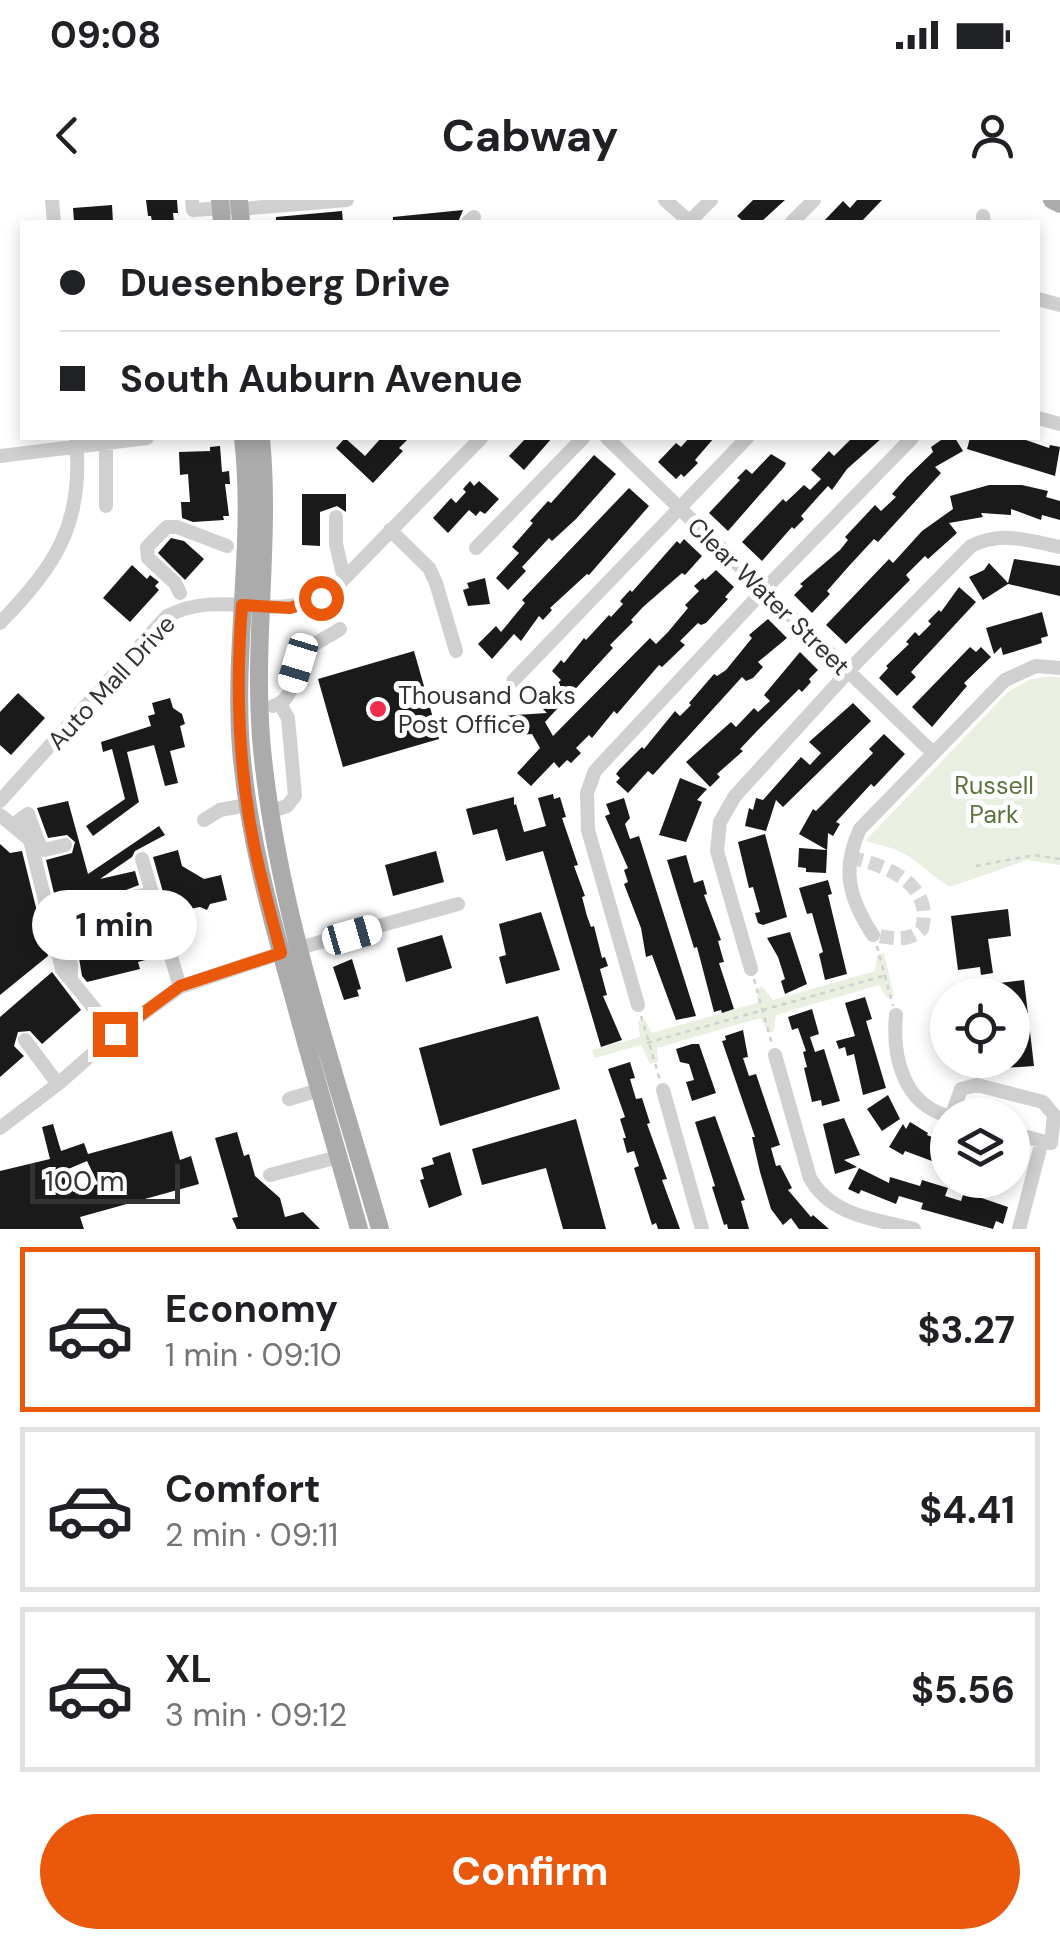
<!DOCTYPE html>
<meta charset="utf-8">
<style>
:root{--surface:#fff;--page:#f6f6f6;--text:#202124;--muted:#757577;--line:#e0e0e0;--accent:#ea580c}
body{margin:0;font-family:"DM Sans",sans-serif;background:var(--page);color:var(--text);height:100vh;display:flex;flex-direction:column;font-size:38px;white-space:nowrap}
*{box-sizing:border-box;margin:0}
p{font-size:32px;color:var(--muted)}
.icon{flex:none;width:55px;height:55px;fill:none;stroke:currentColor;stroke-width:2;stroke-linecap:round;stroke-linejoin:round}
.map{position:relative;height:1029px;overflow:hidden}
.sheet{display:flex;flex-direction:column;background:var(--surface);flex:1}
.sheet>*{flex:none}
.banner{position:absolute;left:20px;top:20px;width:1020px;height:220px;border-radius:0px;box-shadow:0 5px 15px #0003;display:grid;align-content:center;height:220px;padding:0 40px;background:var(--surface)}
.tools{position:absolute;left:930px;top:778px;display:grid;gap:20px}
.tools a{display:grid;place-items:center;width:100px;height:100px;border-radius:50%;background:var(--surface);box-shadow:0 5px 15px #0003;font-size:50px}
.scale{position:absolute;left:30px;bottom:25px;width:150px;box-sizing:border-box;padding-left:10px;border:5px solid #333;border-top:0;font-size:28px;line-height:35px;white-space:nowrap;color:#333;-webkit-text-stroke:8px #fff;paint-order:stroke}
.end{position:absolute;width:45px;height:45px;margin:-22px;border:12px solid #ea580c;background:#fff;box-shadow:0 0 0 5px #fff}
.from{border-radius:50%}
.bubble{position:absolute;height:70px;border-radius:35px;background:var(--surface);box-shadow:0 5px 15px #0003;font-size:32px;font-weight:700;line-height:70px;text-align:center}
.car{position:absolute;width:30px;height:60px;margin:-30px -15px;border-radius:12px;box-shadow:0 0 8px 2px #0007;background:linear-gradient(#fff 24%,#345 0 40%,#fff 0 76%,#345 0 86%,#fff 0)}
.banner b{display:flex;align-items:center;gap:35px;height:95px;font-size:38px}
.banner b+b{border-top:2px solid var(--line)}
.banner i{width:25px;height:25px;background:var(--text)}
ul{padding:18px 0 0;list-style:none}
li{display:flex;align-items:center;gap:30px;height:165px;margin:0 20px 15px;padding:0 20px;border:5px solid var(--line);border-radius:0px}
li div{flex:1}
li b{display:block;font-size:38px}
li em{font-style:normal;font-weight:700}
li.current{border-color:var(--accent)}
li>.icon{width:90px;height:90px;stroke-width:1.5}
.cta{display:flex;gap:20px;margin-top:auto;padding:20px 40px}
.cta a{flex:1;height:115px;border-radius:60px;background:var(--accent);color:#fff;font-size:40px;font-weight:700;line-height:115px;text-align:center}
.status{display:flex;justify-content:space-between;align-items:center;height:70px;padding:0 50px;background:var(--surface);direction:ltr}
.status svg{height:28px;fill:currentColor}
header{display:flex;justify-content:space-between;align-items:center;height:130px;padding:0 40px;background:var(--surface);font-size:45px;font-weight:700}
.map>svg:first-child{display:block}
.green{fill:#eaf0e1}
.building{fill:#1a1a1a;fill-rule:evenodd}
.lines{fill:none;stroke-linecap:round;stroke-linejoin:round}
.minor-tunnel{stroke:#d6d6d6;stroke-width:14;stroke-dasharray:14 7;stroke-linecap:butt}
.path{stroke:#d0d0d0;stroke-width:2.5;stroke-dasharray:5 5;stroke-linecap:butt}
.minor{stroke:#d0d0d0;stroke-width:14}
.major{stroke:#ababab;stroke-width:18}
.route{stroke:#ea580c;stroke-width:12}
.poi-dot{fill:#f22c4b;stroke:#fff;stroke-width:4}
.labels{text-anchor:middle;stroke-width:10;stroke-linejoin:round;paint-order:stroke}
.street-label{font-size:25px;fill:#333;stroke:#fff}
.poi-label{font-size:25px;fill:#333;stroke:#fff;text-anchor:start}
.park-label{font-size:25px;fill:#5a733b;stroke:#fff}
</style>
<div class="status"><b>09:08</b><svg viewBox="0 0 49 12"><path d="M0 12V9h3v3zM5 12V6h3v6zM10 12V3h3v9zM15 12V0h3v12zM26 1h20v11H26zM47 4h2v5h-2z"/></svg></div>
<header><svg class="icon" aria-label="back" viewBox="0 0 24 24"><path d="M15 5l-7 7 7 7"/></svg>Cabway<svg class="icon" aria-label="person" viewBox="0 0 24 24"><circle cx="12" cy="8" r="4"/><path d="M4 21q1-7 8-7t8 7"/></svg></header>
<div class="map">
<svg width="1060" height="1029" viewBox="0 0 1060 1029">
<rect width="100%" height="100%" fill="#fff"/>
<!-- green -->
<path class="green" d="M1052,476L1060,478V665L1027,660L950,687C934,679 926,667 911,658C897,648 881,645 865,641L1008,492L1031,479Z
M884,753L894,796L887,798L879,785L776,815L774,831L769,833L760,818L657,848L658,862L650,864L641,845L595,858L592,850L640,837L638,821L645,820L652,833L757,803L758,788L762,786L773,800L875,771L877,755Z"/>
<!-- building -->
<path class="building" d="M146,0H177L178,13H173L174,22H152L151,16H148Z
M753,0H785L761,22H744L737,16Z
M857,0H882L861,22H823L843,1L850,8Z
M112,5L113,22H74L73,8Z
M463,10L458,22H393V17Z
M342,11L343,22H276V17Z
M345,238L365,256L381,238H409L399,248L403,251L373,283L336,248Z
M526,238H552L524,270L509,256Z
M689,238H714L695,260L698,263L684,277L681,274L676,279L658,262L676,243L681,247Z
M852,238H882L847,269L832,290L828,286L817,298L801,316L804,319L794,329L792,327L762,361L742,342L783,299L786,302L804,285L810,290L821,279L811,270L829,251L834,256Z
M944,238H955L963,251L935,267L941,273L878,342L874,339L849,366L827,391L830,394L812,413L794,395L803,386L800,384L840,350L848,340L845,337L875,305L881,311L896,297L892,294L907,277L933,252L931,247Z
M970,238L1016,240L1020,238L1049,248L1050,245L1060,247L1055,276L967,249Z
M220,246L222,272L229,271L230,284H225L229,316H223L224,320L193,322L182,318L181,302H190L188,274L180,275L179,252L210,251V247Z
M771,254L786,263L784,267L728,331L709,313L740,280L737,278L746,269L752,274Z
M594,255L616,274L576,319L552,341L549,338L522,367L526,371L508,390L496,378L519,353L512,347L533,323L530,321L548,301L551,303Z
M470,281L474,286L479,281L499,299L485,314L480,311L476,316L469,310L448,333L433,318L451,298L456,303L466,292L463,289Z
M989,285H1022L1048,291L1046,297L1060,301V320L1042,315L1041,320L1011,309V315L981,313L983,317L949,323L957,333L928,359L925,356L906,375L910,380L846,444L826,425L889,359L893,363L922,331L953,309L950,296Z
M629,288L649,306L589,375L587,374L550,408L552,410L543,420L539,416L521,441L514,434L492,459L478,444L496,426L501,432L525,403L522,400Z
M302,294H346V312L337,306L320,312V346L302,345Z
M171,338L184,341L204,359L185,380L158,353Z
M684,339L702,356L685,375L682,373L643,407L631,420L633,422L610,445L613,448L545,522L553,536L650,438L656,444L668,432L688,408L685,405L699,391L694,386L703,378L705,380L716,370L734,387L725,397L728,399L706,423L701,425L698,423L680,441L685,445L662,467L659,465L617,514L614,511L592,538L589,535L576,548L581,553L571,563L567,560L559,568L554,562L531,586L517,573L540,548L532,534L507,536L501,516L547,513L537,503L561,480L552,471L561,460L564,463L584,438L586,440L609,415L611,417L623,404L620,401L630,390L632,392L677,341L680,344Z
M1014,359L1060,366V396L1008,384L983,400L969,377L984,370L989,363L1008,383Z
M132,365L147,379L150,375L159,382L155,386L159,390L130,422L103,398Z
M485,378L490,404L468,406L463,390L469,388L467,383Z
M959,387L976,402L911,472L916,477L897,496L879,478L888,468L886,466L909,444L906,442L915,432L919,436L931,424L928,421L939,410L941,412Z
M1042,412L1048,436L1041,438L1042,443L1003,455L1001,447L994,454L986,428Z
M768,419L787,438L758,462L763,467L753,478L746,481L742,477L653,575L648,571L628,593L616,582L620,578L616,574L620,569L642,547L644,549L675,511L680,516L691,505L689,503L714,474L717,476L726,470L752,438L749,435Z
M970,447L976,452L981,447L991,457L964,483L967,486L932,527L912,507Z
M414,451L439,539L343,567L318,479Z
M800,452L818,470L809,479L811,482L802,492L799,489L758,530L740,549L743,551L717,574L720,577L710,587L686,562L731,522L736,527L754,508L758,512L770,501L764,495Z
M18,493L45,518L11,555L0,545V512Z
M170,498L173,508L182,514L185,524L180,526L185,547L170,551L178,583L165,586L154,545L127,552L139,602L93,636L86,626L125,599L112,549L103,552L101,542L151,526L148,516L155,514L152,503Z
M853,503L871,521L783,607L776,600L766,631L745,626L749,608L753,610L756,598L763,600L801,557L810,565L821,553L809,542Z
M884,534L905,554L874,587L871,584L836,622L840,624L833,636L828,633L826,673L806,672V668L798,667L799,648L827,650L799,634L813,609L816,611L873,553L869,549Z
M680,578L707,589L697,600L702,602L686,642L659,635Z
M553,594L554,599L560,597L566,617L562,618L578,665L574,666L585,696L582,697L587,716L591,727L594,726L602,758L605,757L608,766L600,769L607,795L603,796L622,840L601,847L543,651L506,661L497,629L473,635L466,609L514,597V605L516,604L524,632L546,626L538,598Z
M624,598L630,618L625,624L630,639L639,636L696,816L676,820L652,755L646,757L641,728L624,684L628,682L624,670L628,668L605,616L610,614L606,604Z
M68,601L88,674L159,626L165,635L135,651L132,657L100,679L135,671L139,685L126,690L123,700L128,706L139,707L148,718L160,756L138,762L140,769L87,782L82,776L75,734L91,728L94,717L85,710L60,718L46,660L72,653L75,642L67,635L48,638L37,608Z
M765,634L787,717L763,725L758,723L755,713L760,712L753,687L749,688L738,642Z
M0,644L10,653L22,651L48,756L0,795Z
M178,650L182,666L204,679L221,675L227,700L210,704L207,710L200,707L169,713L153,657Z
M436,651L444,682L393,696L385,665Z
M686,655L694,683L703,680L707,694L704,695L721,740L718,741L724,762L719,763L734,809L722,813L721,810L714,812L697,747L694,748L667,660Z
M828,680L832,694L828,695L847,774L825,780L819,754L823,752L812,713L807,714L799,688Z
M1008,709L1011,736L988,739L993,773L981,775L980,767L958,770L951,716Z
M541,712L560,770L506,784L499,757L506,755L499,724Z
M790,732L807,784L785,794L781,781L785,779L778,757L767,738Z
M442,735L452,768L406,782L397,748Z
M352,759L361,789L357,790L359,796L344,800L333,767Z
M52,772L81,810L42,844L30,831L18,832L14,846L24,856L0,877V817Z
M1024,780L1034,866L976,870L974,860H1012V795H992L991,784Z
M865,797L872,819L866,821L886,888L863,895L854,854L847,856L845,847L839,849L836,841L855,836L845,803Z
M812,809L819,834L810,837L815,852L824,849L840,901L822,906L821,900L812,902L804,868L807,867L803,852L806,851L798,828L792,830L788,817Z
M538,816L560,889L440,926L419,848Z
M743,830L748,857L743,858L749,876L756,874L780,945L771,948L776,966L780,965L792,988L788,990L811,1017L813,1015L829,1029H799L791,1018L783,1025L771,1009L760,972L752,937H755L722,841L726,840L725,836Z
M692,844H699L716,893L692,901L686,882L694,880L689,864L680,862L676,849Z
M630,862L635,878L630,879L636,899L642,898L650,923L647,924L667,979L662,980L680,1029H658L656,1023L652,1025L634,968L639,966L634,951L627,953L623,938H626L620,919L625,917L608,869Z
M888,895L900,919L882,931L867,909Z
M715,916L745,1000L741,1001L749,1029H728L727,1024L724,1025L712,987L715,986L695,922Z
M844,918L860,955L844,960L857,967L835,974L823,924Z
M576,919L606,1029H563L546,968L482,985L472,949Z
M910,922L928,933L927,935L947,943L948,967L905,951L903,955L889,947L903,924L906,929Z
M53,924L61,951L84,943L88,954L172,931L180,960L191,956L199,984L80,1017L84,1029H0V971L50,959L42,927ZM87,961L98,984L73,992L66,970Z
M237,932L244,956L249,954L255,976L280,998L285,1017L303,1012L320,1029H237L232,1018L238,1017L215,938Z
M450,952L462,995L429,1008L420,980L424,979L421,968L434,964L432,958Z
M859,968L889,983L890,977L920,986L922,980L948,988L945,996L961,1001L964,992L1008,1007L1003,1024L996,1021L993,1029L921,1009L923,1003L899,996L896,1004L861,990L859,994L848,989Z"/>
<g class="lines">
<!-- minor-tunnel -->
<path class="minor-tunnel" d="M849,657C885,665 934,683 922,729C907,743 892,738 873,735"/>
<!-- path -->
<path class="path" d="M976,666L1034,655L1060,659
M877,746L893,806
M754,779L772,844
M641,816L660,880
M647,843L883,776"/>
<!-- minor -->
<path class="minor" d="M52,0L54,22
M192,0L193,10L240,7
M665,0L690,22
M240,9L347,0
M983,16L984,22
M468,22L474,17
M689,22L711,0
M792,22L814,0
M1038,99L1060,105
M1038,218L1060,224
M607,238L932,552
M106,242V306
M0,256L147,238
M336,317V344L344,379
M390,330L429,368L436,383L456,451
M476,348L583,238
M180,393L175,383L148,358L147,347L167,327H177L227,346
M0,423C57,364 84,323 76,238
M513,481L747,238
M273,506C298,500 290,468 305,452C314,442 329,437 340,429
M0,601L167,416C228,385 278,430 336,387L481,238
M269,612L287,606L295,596L288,518L280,504
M0,615L30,640L62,769L115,834
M204,620L220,610L247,605
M13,625L28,614L39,644L45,650L65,645
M142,659L180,787
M133,697L145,695L151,708
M873,735C849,699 841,669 860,629L1005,480L1036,466L1060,468
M751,769L717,651L720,622L735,596L857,462L971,346C1002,331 1027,340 1060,347
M71,780V765L64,732L67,726L84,720
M638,805L588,630L587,593L595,571L763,391L912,238
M896,815C892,856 903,904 948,916
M25,840L58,884
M775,855L810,978C831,1016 875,1019 914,1029
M663,890L702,1029
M289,899L319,890
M952,915L961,889L977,885L1043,902L1054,915L1051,943
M0,928L58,884L115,834L180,787L281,753L458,704
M1012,933L1049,943
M270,975L338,957
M1019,1029L1042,941"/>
<!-- major -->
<path class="major" d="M220,0L222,22
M239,0L241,22
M1052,0L1060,4
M243,238C255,342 233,445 241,549C248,633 270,714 293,795C314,873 337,951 359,1029
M261,238C271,341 252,445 262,549C278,713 335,871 380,1029"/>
</g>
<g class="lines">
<!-- route -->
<path class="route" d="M115,834L180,786L281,753C271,714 259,674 252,634C238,559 236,481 242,405L290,408L321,398"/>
</g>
<!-- markers -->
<circle class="poi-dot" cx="378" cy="509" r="10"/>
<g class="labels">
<!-- street labels -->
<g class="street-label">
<text transform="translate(769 396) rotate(44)" y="9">Clear Water Street</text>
<text transform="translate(111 482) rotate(-47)" y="9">Auto Mall Drive</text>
</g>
<!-- poi labels -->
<g class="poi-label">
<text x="398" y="504">Thousand Oaks<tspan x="398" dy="29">Post Office</tspan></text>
</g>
<!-- park labels -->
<g class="park-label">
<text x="994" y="594">Russell<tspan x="994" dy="29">Park</tspan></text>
</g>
</g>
</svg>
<div class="tools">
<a><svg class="icon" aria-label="locate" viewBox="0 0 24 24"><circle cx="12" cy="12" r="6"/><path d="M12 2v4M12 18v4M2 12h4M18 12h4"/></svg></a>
<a><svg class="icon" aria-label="layers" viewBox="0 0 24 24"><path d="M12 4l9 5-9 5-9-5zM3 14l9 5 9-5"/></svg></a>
</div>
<div class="scale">100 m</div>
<i class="end from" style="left:321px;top:398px"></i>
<i class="end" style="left:115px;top:834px"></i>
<div class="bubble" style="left:32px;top:690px;width:165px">1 min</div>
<i class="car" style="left:298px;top:463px;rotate:197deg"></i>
<i class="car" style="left:352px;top:735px;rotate:74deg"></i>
<div class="banner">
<b><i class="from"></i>Duesenberg Drive</b>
<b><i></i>South Auburn Avenue</b>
</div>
</div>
<section class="sheet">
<ul>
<li class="current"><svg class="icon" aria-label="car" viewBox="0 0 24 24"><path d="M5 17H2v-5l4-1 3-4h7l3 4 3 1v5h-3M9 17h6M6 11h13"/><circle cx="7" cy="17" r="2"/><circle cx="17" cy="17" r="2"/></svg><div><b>Economy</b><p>1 min · 09:10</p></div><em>$3.27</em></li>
<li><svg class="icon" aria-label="car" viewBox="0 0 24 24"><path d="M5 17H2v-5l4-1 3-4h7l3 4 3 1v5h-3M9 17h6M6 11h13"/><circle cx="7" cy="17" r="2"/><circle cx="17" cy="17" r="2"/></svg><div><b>Comfort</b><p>2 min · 09:11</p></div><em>$4.41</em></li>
<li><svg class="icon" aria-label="car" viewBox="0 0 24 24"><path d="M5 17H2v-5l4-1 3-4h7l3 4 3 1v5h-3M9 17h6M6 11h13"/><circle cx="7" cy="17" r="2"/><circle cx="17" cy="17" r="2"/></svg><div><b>XL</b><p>3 min · 09:12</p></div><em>$5.56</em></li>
</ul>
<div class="cta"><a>Confirm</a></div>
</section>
